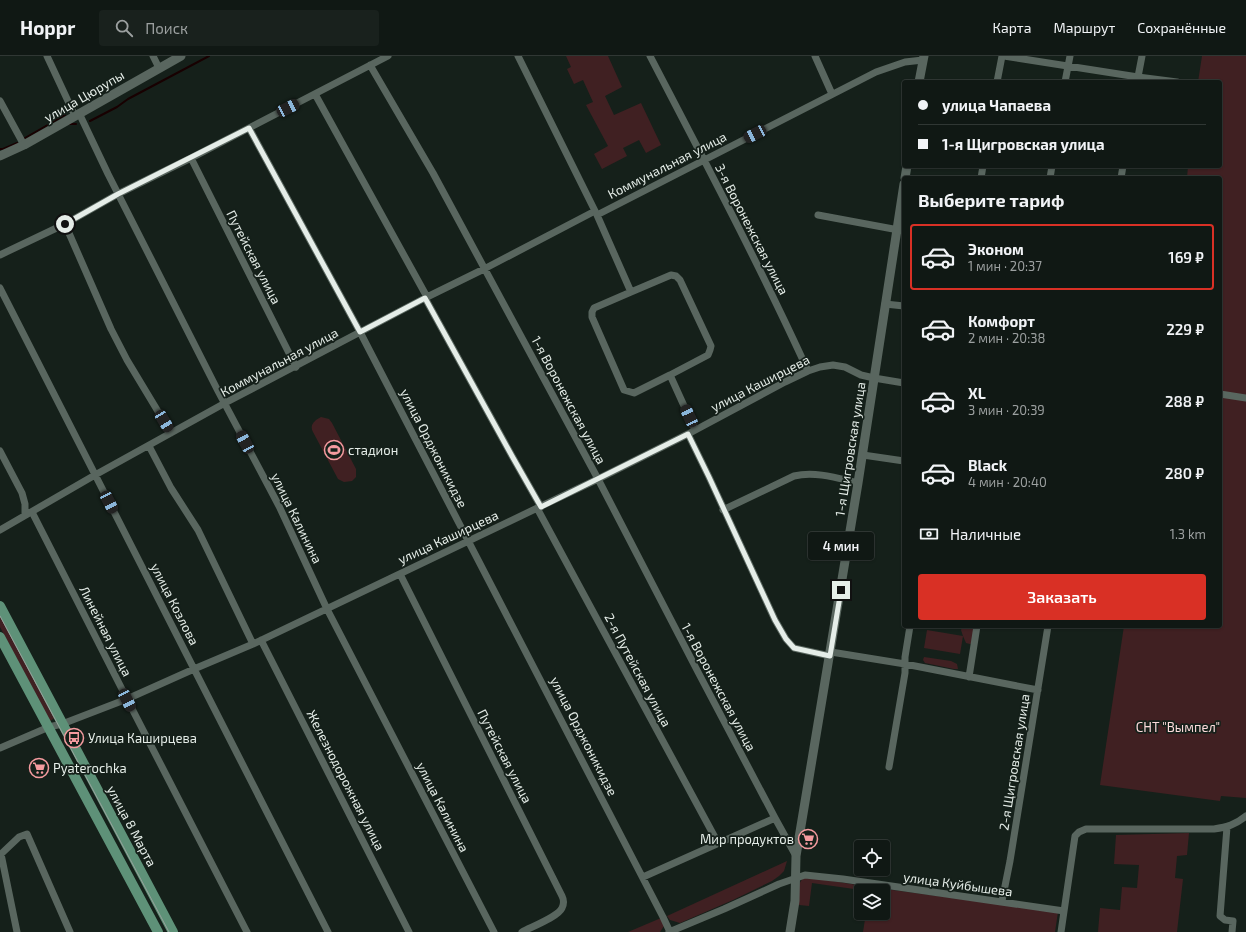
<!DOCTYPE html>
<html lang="ru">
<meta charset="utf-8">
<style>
:root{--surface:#101814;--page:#19211d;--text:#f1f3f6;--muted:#9ca0a0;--line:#303734;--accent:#d93025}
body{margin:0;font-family:"Exo 2",sans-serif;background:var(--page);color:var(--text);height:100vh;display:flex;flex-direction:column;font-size:15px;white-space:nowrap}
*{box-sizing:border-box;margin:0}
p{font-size:13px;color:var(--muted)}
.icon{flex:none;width:22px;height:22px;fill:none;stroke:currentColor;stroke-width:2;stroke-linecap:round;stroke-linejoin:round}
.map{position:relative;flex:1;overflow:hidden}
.details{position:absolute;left:902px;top:120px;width:320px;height:452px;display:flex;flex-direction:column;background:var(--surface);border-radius:4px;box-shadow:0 1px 3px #0004,0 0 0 1px var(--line)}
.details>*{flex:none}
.banner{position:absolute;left:902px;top:24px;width:320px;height:88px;border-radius:4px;box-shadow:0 1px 3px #0004,0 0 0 1px var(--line);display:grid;align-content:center;height:88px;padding:0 16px;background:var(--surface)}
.fabs{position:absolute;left:854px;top:784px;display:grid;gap:8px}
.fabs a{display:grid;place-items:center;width:36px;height:36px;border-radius:4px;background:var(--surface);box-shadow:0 1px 3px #0004,0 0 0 1px var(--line);font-size:20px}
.end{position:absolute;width:18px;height:18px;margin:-9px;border:5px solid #e5ede8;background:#111;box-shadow:0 0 0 2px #111}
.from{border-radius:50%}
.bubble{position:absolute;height:28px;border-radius:4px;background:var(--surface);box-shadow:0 1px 3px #0004,0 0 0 1px var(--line);font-size:13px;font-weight:600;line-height:28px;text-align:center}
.car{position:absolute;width:12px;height:24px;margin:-12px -6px;border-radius:5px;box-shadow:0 0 3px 1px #0007;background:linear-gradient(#222 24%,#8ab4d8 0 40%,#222 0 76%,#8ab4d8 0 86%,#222 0)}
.banner b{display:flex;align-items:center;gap:14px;height:38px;font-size:15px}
.banner b+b{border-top:1px solid var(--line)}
.banner i{width:10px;height:10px;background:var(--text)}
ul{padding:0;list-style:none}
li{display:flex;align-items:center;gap:12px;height:66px;margin:0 8px 6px;padding:0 8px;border:2px solid transparent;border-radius:4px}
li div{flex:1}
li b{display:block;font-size:15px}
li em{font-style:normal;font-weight:600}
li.active{border-color:var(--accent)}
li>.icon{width:36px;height:36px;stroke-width:1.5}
h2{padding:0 16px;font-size:18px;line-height:48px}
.pay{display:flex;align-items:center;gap:10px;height:44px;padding:0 16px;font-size:15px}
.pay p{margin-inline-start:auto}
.action{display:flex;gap:8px;margin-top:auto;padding:8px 16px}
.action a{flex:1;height:46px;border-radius:4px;background:var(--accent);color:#fff;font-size:16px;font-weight:600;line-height:46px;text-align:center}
header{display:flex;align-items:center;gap:24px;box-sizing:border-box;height:56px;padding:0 20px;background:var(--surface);border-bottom:1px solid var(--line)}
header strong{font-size:19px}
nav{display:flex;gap:22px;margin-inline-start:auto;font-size:14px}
.search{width:280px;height:36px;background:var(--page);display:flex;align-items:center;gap:10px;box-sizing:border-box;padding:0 14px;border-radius:4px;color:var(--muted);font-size:15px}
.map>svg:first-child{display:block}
.green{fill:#402022}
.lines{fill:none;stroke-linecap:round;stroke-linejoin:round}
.stream{stroke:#180001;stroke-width:2}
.street{stroke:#59665f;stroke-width:7}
.secondary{stroke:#59665f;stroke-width:9}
.primary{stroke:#5e9178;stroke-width:10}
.tram{stroke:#98a19c;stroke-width:1}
.route{stroke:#e5ede8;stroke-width:5}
.labels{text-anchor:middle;stroke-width:3.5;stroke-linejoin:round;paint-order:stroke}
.street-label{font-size:13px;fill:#e5ede8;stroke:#15201a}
.poi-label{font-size:13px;fill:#e5ede8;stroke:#15201a;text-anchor:start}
.park-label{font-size:13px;fill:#fcd9da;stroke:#15201a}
</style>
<header>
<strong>Hoppr</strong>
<div class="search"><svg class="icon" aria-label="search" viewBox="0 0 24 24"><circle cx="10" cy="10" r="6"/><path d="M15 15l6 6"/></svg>Поиск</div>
<nav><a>Карта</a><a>Маршрут</a><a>Сохранённые</a></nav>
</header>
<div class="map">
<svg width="1246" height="876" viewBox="0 0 1246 876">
<rect width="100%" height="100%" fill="#15201a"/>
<!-- green -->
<path class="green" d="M566,0H608L622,31L605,40L614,59L641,47L661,89L646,97L639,84L623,92L627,100L602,113L594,98L608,90L586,49L593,46L583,24L574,28L567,13L571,11Z
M1202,0H1246V742L1221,740L1220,745L1100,729L1124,570H1220V122H1187L1188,110H1220V26H1198Z
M321,361L329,363L332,367L356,413V421L352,425L344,426L338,423L313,376C309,369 315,364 321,361Z
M0,558L55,662L50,665L0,571Z
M963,570H975L973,587L970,588L966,587L963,580L960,598L924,592L927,574L963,580L961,574Z
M924,601L951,605L957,608L958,613H954L925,607L923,604Z
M1189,777L1187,799L1177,800L1175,822L1183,823L1177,876H1098L1100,852L1120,854L1122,831L1137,832L1139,809L1114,808L1116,779Z
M787,805L784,815L779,820L772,825L733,844L680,867L670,864L667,860Z
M807,821L870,831L1058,856L1055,876H863L866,857H883V835H868L812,827L809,850L799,849L798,848C799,838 796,823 807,821Z
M661,862L664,870L660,876H628Z"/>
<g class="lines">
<!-- stream -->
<path class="stream" d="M90,65L117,51L128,43L209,0
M70,68H76
M25,82L65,59
M0,93H3L17,87"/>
<!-- street -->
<path class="street" d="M47,0L75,60
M153,0L159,12
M518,0L597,159L631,236L671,219L676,220L680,224L711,290L710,294L708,299L670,319
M650,0C704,104 759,208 808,315
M815,0L832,38
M1004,0L1138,21L1177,26
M370,9L433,117L598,423L698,616L775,762L796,800
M997,26L1002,0
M1065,26L1070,0
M1137,26L1142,0
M315,38L427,241
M0,45L24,89
M79,57L108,118L218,335L279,450L327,553L494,876
M249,72L360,276L663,861L670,876
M191,102L296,311
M981,122L983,110
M1050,122L1052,110
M1121,122L1123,110
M597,159L876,16L905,6L923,4
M818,159L904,175
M65,168L111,273L127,304L171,377
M0,199L65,168L118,138L191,102L388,0
M0,232L328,876
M631,236L594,252L592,256V261L624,334L634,337L670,319L695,374
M425,242L512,400L541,451
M885,248L904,250
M1220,338L1246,342
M688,378L709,421L775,564L786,583L794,592L830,600
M149,390L171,432L198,474L253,588
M0,395L22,437L25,448V459
M863,399L904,405
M537,452L718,787
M723,454L794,420C815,415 837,422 858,427
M32,456L127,643L247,876
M0,474L95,419L225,347L425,242L484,213L595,155
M400,518L562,840C564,844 564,848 562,852C558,861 531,871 522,876
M261,584L409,876
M831,596L905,608L1038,634
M969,621L977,570
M0,692L49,671L62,668L127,643L194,613L253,588L598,423L688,378L785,326L808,315L820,311L833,309L845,311L861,319L874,322L904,327
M889,711L905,617V601L910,570
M1227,771L1220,860L1225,864L1233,865L1232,876
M643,821L775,762
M1002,845L1010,805L1048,570
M17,876L1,798L19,781L27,778L70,876
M669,876L724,853L779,828L805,819L843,823L1064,855
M1061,876L1075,780L1079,776L1086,773H1214C1227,771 1235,769 1246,760"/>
<!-- secondary -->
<path class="secondary" d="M919,26L924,0
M0,100L24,89L181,0
M905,122L907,110
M790,876L795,845L796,800L858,427L904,128"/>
<!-- primary -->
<path class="primary" d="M0,550L173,876
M0,581L158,876"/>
<!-- tram -->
<path class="tram" d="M0,560L169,876"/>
</g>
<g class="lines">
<!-- route -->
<path class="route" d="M65,168L118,138L249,72L360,276L425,242L512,400L541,451L688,378L709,421L775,564L786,583L794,592L830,600L841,534"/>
</g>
<!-- icons -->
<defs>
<symbol id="stadium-ring" viewBox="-11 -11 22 22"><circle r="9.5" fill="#15201a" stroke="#f49b9f" stroke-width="1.5"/><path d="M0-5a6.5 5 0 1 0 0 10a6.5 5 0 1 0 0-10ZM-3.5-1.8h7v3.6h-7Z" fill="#f49b9f"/></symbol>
<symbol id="bus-ring" viewBox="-11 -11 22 22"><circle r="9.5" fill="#15201a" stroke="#f49b9f" stroke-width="1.5"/><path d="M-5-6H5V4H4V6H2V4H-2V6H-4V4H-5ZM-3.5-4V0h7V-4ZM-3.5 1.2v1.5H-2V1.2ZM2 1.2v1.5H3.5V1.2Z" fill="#f49b9f"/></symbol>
<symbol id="supermarket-ring" viewBox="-11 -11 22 22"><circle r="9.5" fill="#15201a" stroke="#f49b9f" stroke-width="1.5"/><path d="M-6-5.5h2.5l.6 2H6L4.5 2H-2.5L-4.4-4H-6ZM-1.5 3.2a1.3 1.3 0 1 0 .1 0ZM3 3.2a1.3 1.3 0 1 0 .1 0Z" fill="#f49b9f"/></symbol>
</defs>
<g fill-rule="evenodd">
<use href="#stadium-ring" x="323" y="383" width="22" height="22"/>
<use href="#bus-ring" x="63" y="671" width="22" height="22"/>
<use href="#supermarket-ring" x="28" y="701" width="22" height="22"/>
<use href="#supermarket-ring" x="797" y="772" width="22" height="22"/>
</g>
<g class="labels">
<!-- street labels -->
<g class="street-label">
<text transform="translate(84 40) rotate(-30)" y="5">улица Цюрупы</text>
<text transform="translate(667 109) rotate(-27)" y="5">Коммунальная улица</text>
<text transform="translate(752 173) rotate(63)" y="5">3-я Воронежская улица</text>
<text transform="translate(254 201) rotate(63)" y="5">Путейская улица</text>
<text transform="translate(279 306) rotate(-28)" y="5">Коммунальная улица</text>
<text transform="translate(760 327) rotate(-27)" y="5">улица Каширцева</text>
<text transform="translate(569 344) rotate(62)" y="5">1-я Воронежская улица</text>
<text transform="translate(434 392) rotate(63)" y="5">улица Орджоникидзе</text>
<text transform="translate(850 393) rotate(-81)" y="5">1-я Щигровская улица</text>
<text transform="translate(297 462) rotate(64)" y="5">улица Калинина</text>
<text transform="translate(448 481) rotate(-25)" y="5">улица Каширцева</text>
<text transform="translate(175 548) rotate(63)" y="5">улица Козлова</text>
<text transform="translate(106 575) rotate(63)" y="5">Линейная улица</text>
<text transform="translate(638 614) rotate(62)" y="5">2-я Путейская улица</text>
<text transform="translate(719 631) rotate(62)" y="5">1-я Воронежская улица</text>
<text transform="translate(584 680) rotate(63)" y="5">улица Орджоникидзе</text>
<text transform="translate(505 700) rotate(63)" y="5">Путейская улица</text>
<text transform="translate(1014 706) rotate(-81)" y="5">2-я Щигровская улица</text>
<text transform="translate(346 724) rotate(63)" y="5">Железнодорожная улица</text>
<text transform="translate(443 751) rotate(63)" y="5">улица Калинина</text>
<text transform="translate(132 770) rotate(62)" y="5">улица 8 Марта</text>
<text transform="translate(958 828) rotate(8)" y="5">улица Куйбышева</text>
</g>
<!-- poi labels -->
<g class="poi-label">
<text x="348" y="399">стадион</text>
<text x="88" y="687">Улица Каширцева</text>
<text x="53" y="717">Pyaterochka</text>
<text x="794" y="788" text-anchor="end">Мир продуктов</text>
</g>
<!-- park labels -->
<g class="park-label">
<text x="1178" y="676">СНТ "Вымпел"</text>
</g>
</g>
</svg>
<div class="fabs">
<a><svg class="icon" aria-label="locate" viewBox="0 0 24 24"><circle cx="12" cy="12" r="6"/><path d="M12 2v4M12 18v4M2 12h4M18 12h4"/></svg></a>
<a><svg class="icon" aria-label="layers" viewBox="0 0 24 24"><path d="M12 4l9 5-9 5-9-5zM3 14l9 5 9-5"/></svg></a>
</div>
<i class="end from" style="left:65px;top:168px"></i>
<i class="end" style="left:841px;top:534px"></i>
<div class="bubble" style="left:808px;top:476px;width:66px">4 мин</div>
<i class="car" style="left:288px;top:52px;rotate:63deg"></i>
<i class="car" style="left:755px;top:78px;rotate:243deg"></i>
<i class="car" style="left:689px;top:360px;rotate:335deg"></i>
<i class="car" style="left:164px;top:365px;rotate:149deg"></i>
<i class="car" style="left:245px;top:386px;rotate:332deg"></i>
<i class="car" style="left:109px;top:446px;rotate:153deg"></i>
<i class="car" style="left:127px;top:644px;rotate:153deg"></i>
<div class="banner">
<b><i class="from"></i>улица Чапаева</b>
<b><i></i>1-я Щигровская улица</b>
</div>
<section class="details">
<h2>Выберите тариф</h2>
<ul>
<li class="active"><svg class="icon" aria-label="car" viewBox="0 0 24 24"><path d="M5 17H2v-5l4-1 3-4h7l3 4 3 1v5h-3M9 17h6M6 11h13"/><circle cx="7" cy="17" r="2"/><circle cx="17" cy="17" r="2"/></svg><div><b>Эконом</b><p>1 мин · 20:37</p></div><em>169 ₽</em></li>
<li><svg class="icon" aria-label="car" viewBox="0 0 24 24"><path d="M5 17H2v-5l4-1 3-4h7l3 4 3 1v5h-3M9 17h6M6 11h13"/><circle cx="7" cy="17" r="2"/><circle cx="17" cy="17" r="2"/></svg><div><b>Комфорт</b><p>2 мин · 20:38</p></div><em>229 ₽</em></li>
<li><svg class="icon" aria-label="car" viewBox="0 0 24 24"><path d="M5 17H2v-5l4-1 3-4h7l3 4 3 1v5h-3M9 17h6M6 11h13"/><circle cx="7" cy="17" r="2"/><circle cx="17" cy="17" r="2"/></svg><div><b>XL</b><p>3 мин · 20:39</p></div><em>288 ₽</em></li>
<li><svg class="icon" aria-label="car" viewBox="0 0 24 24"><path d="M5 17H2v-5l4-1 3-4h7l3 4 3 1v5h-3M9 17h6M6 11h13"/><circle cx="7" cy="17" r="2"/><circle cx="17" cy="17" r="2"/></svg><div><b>Black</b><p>4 мин · 20:40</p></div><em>280 ₽</em></li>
</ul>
<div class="pay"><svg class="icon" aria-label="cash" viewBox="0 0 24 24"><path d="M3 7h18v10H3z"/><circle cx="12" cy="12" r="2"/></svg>Наличные<p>1.3 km</p></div>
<div class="action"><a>Заказать</a></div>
</section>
</div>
